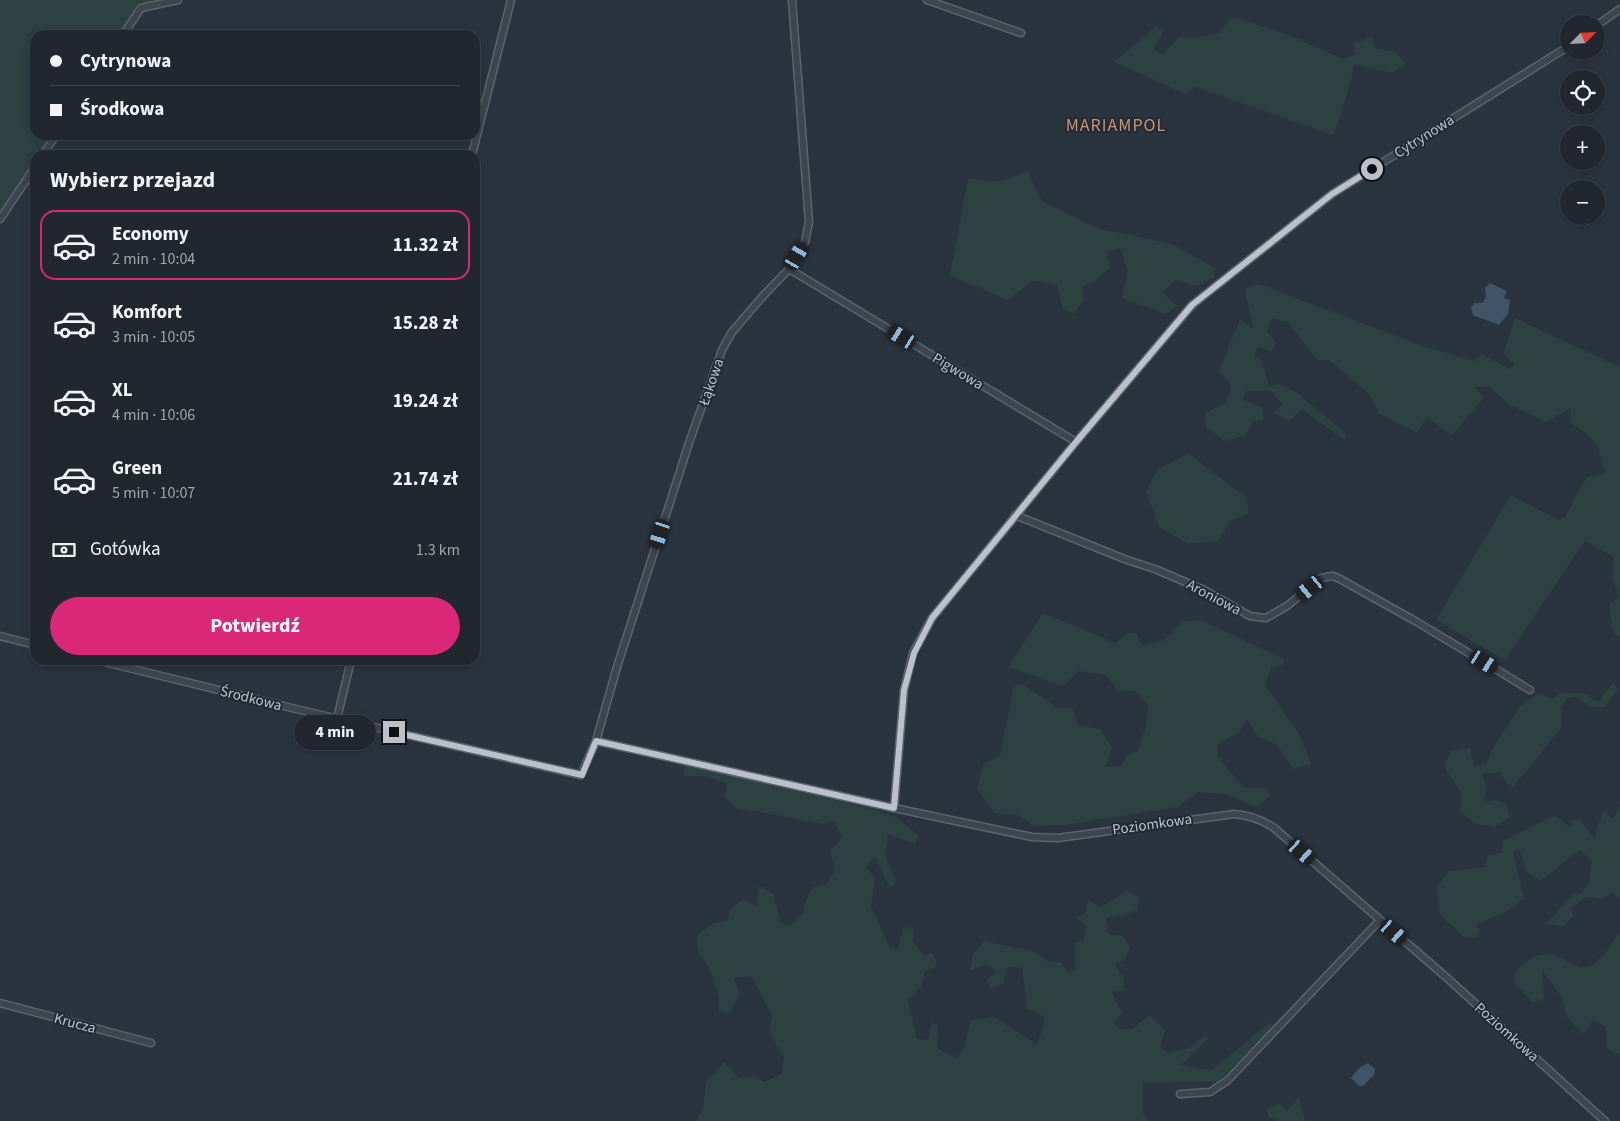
<!DOCTYPE html>
<html lang="pl">
<meta charset="utf-8">
<style>
:root{--surface:#20272f;--page:#2d333b;--text:#f1f3f6;--muted:#a2a5aa;--line:#3d444b;--accent:#db2777}
body{margin:0;font-family:"Source Sans 3",sans-serif;background:var(--page);color:var(--text);height:100vh;display:flex;flex-direction:column;font-size:19px;white-space:nowrap}
*{box-sizing:border-box;margin:0}
p{font-size:16px;color:var(--muted)}
.icon{flex:none;width:28px;height:28px;fill:none;stroke:currentColor;stroke-width:2;stroke-linecap:round;stroke-linejoin:round}
.map{position:relative;flex:1;overflow:hidden}
.panel{position:absolute;left:30px;top:150px;width:450px;height:515px;display:flex;flex-direction:column;background:var(--surface);border-radius:15px;box-shadow:0 2px 8px #0003,0 0 0 1px var(--line)}
.panel>*{flex:none}
.top-card{position:absolute;left:30px;top:30px;width:450px;height:110px;border-radius:15px;box-shadow:0 2px 8px #0003,0 0 0 1px var(--line);display:grid;align-content:center;height:110px;padding:0 20px;background:var(--surface)}
.needle{width:32px;rotate:66deg}
.controls{position:absolute;left:1560px;top:15px;display:grid;gap:10px}
.controls a{display:grid;place-items:center;width:45px;height:45px;border-radius:50%;background:var(--surface);box-shadow:0 2px 8px #0003,0 0 0 1px var(--line);font-size:25px}
.end{position:absolute;width:22px;height:22px;margin:-11px;border:6px solid #bac1ca;background:#111;box-shadow:0 0 0 2px #111}
.from{border-radius:50%}
.bubble{position:absolute;height:35px;border-radius:18px;background:var(--surface);box-shadow:0 2px 8px #0003,0 0 0 1px var(--line);font-size:16px;font-weight:700;line-height:35px;text-align:center}
.car{position:absolute;width:15px;height:30px;margin:-15px -8px;border-radius:6px;box-shadow:0 0 4px 1px #0007;background:linear-gradient(#222 24%,#8ab4d8 0 40%,#222 0 76%,#8ab4d8 0 86%,#222 0)}
.top-card b{display:flex;align-items:center;gap:18px;height:48px;font-size:19px}
.top-card b+b{border-top:1px solid var(--line)}
.top-card i{width:12px;height:12px;background:var(--text)}
ul{padding:0;list-style:none}
li{display:flex;align-items:center;gap:15px;height:70px;margin:0 10px 8px;padding:0 10px;border:2px solid transparent;border-radius:15px}
li div{flex:1}
li b{display:block;font-size:19px}
li em{font-style:normal;font-weight:700}
li.current{border-color:var(--accent)}
li>.icon{width:45px;height:45px;stroke-width:1.5}
h2{padding:0 20px;font-size:22px;line-height:60px}
.pay{display:flex;align-items:center;gap:12px;height:55px;padding:0 20px;font-size:19px}
.pay p{margin-inline-start:auto}
.primary-button{display:flex;gap:10px;margin-top:auto;padding:10px 20px}
.primary-button a{flex:1;height:58px;border-radius:30px;background:var(--accent);color:#fff;font-size:20px;font-weight:700;line-height:58px;text-align:center}
.map>svg:first-child{display:block}
.green{fill:#2d4141}
.water{fill:#415366}
.lines{fill:none;stroke-linecap:round;stroke-linejoin:round}
.street-casing{stroke:#5b646d;stroke-width:9}
.street{stroke:#3d464f;stroke-width:6}
.route{stroke:#bac1ca;stroke-width:6}
.labels{text-anchor:middle;stroke-width:4;stroke-linejoin:round;paint-order:stroke}
.street-label{font-size:15px;fill:#bac1ca;stroke:#222b35}
.quarter-label{font-size:18px;letter-spacing:1px;fill:#ca9375;stroke:#222b35}
</style>
<div class="map">
<svg width="1620" height="1121" viewBox="0 0 1620 1121">
<rect width="100%" height="100%" fill="#2a343f"/>
<!-- green -->
<path class="green" d="M0,0H164L141,4L120,35H35V135H52L38,155H35V160L0,213Z
M1232,17L1286,34L1343,59L1355,54L1354,44L1372,37L1374,47L1396,53L1405,63L1393,73L1354,64L1352,77L1334,135L1195,87L1186,94L1114,62L1157,25L1163,31L1154,50L1163,54L1179,37L1199,38L1218,33Z
M1028,172L1042,201L1096,228L1172,244L1216,268L1214,277L1196,286L1175,280L1163,293L1177,306L1166,314L1122,298L1128,271L1120,248L1107,252L1110,267L1096,281L1082,287L1083,301L1074,314L1063,309L1057,285L1034,280L1008,300L950,276L968,179L998,181Z
M1259,284L1420,345L1473,361L1482,354L1509,369L1515,365L1503,354L1515,318L1620,367V637L1613,632L1609,604L1619,598L1613,579V557L1585,541L1505,660L1436,620L1511,495L1558,520L1566,516L1576,495L1587,477L1605,474L1598,446L1585,432L1570,423L1571,408L1546,422L1508,404L1490,387H1475L1484,398L1452,435L1426,417L1417,433L1380,414L1370,395L1329,360H1317L1288,322L1272,318L1267,331L1276,343L1271,352L1258,346L1254,356L1261,359L1269,386L1279,384L1300,394L1306,401L1347,434L1344,440L1302,409L1289,421L1274,413L1282,404L1271,391H1246L1242,399L1263,408V420L1253,421L1245,436L1224,441L1206,427L1205,413L1227,402L1231,385L1219,371L1240,319L1254,329L1248,307L1245,288Z
M1189,454L1246,497L1249,513L1231,521L1218,541L1188,544L1159,527L1146,491L1159,468Z
M1043,613L1116,643L1128,633L1136,632L1142,645C1165,642 1168,639 1181,621L1201,620L1284,659L1283,665L1272,667L1265,685L1298,732L1311,764L1293,769L1276,744L1258,737L1247,719L1239,733L1218,744V757L1244,788H1264L1271,795L1257,807L1225,794L1198,792L1178,807L1066,825L1034,826L1018,815L994,813L977,788L984,763L1000,756L1014,686L1022,684L1058,708H1072L1078,725L1100,729L1112,747L1106,767L1121,766L1128,754L1138,751L1146,726L1148,705L1135,691L1119,692L1106,675L1078,671L1063,686L1008,667Z
M1613,683L1618,689L1605,707H1590L1577,697L1568,698L1561,708V728L1514,786L1507,784L1500,772L1482,774L1487,786L1484,802L1496,800L1505,803L1510,817L1495,827L1475,824L1460,811L1462,795L1444,766L1451,751L1470,748L1474,766L1486,764L1492,750L1520,706L1539,693L1552,699L1562,692L1583,693L1598,702Z
M683,764L875,810L896,817L919,836L915,844L887,834L888,842L885,854L897,883L889,887L875,856L866,867L875,878L871,906L890,948L898,949L903,929L912,927L913,941L924,956L931,953L937,960L935,967L925,971L922,985L908,1001L917,1039L928,1040L931,1023L938,1025L937,1048L957,1058L965,1045L969,1027L972,1020L994,1017L1037,1044L1043,1027L1044,1017L1027,1008L1022,968L1008,967L1003,984L991,989L987,980L997,971L987,964L970,971L973,954L984,941L1036,952L1049,962L1061,963L1067,972L1075,970V943L1084,940L1086,926L1076,918L1085,913L1088,900L1101,907L1127,891L1139,897L1137,910L1122,916L1106,918L1109,935L1123,936L1130,947L1125,960L1115,964L1123,977L1124,991L1112,992L1122,1014L1114,1022L1119,1029H1132L1150,1015L1165,1030L1160,1047L1166,1052L1187,1049L1204,1036L1209,1038L1181,1065L1212,1070L1270,1022L1275,1025L1218,1082L1143,1083V1113L1148,1121H696L703,1108L706,1082L725,1062L739,1078L755,1076L765,1082L781,1074L784,1057L769,1033L772,1015L751,976L734,978L740,994L730,1013L719,1011C719,994 716,983 709,968C700,952 697,956 697,935L712,924L727,920L730,910L742,899L757,906L759,885L773,894L781,923L791,925L802,914L806,900L813,887L826,884L834,872L831,850L842,838L834,821L824,824L736,808L725,797L727,783L703,776H685Z
M1620,805V900L1613,892L1602,899L1587,897L1571,908L1573,916L1563,926L1546,924L1572,895L1582,893L1589,881L1592,861L1579,850L1541,881L1527,872L1519,850L1513,852L1524,899L1506,912L1477,924L1480,932L1476,938L1464,937L1440,915L1437,887L1449,871L1486,867L1488,856L1503,852V841L1555,815L1570,827L1572,820L1579,819L1594,838L1603,811L1613,819Z
M1620,932V1053L1616,1054L1607,1048L1605,1026L1593,1020L1584,1034L1567,1018L1563,999L1542,970L1544,999L1532,1002L1514,982L1517,969L1535,956L1551,953L1581,968L1593,965L1606,952Z
M1299,1097L1305,1121H1277L1269,1117L1267,1109L1279,1103L1287,1111Z"/>
<!-- water -->
<path class="water" d="M1490,283L1507,291L1504,298L1510,300L1508,314L1499,325L1473,315L1471,308L1474,303H1482L1486,297L1485,288Z
M1368,1063L1375,1069L1374,1075L1363,1086H1359L1351,1078L1359,1068Z"/>
<g class="lines">
<defs>
<path id="street" d="M927,0L1021,33
M1596,26L1620,9
M123,35L141,8L178,0
M43,155L56,135
M472,155L511,0
M0,219L35,167
M789,269L1076,442
M1015,515L1127,560L1155,569L1204,590L1250,616L1266,618L1287,606L1321,578L1333,576L1340,579L1417,622L1530,690
M0,636L35,645
M96,660L296,709L581,775L596,741L617,667L690,440L722,350L732,332L763,296L789,269L805,242L809,222L792,0
M337,719L351,660
M596,741L894,808L1032,837L1058,838L1234,814C1249,815 1260,819 1273,827L1446,977L1605,1121
M894,808L904,690L913,653L932,618L1076,442L1192,305L1332,194L1569,46
M0,1003L151,1043
M1180,1094L1210,1092L1227,1081L1380,920"/>
</defs>
<!-- street casing -->
<use href="#street" class="street-casing"/>
<!-- street -->
<use href="#street" class="street"/>
</g>
<g class="lines">
<!-- route -->
<path class="route" d="M394,732L582,775L596,741L894,808L904,690L914,653L932,618L1076,442L1192,305L1332,194L1372,169"/>
</g>
<g class="labels">
<!-- street labels -->
<g class="street-label">
<text transform="translate(1424 136) rotate(-32)" y="5">Cytrynowa</text>
<text transform="translate(958 371) rotate(31)" y="5">Pigwowa</text>
<text transform="translate(711 382) rotate(-71)" y="5">Łąkowa</text>
<text transform="translate(1214 597) rotate(28)" y="5">Aroniowa</text>
<text transform="translate(251 698) rotate(14)" y="5">Środkowa</text>
<text transform="translate(1152 824) rotate(-8)" y="5">Poziomkowa</text>
<text transform="translate(75 1023) rotate(15)" y="5">Krucza</text>
<text transform="translate(1507 1032) rotate(42)" y="5">Poziomkowa</text>
</g>
<!-- quarter labels -->
<g class="quarter-label">
<text x="1116" y="131">MARIAMPOL</text>
</g>
</g>
</svg>
<div class="controls">
<a><svg class="needle" viewBox="-14 -14 28 28"><path d="M0-13l5 13h-10z" fill="#e53935"/><path d="M0 13l5-13h-10z" fill="#a2a5aa"/></svg></a>
<a><svg class="icon" aria-label="locate" viewBox="0 0 24 24"><circle cx="12" cy="12" r="6"/><path d="M12 2v4M12 18v4M2 12h4M18 12h4"/></svg></a>
<a>+</a>
<a>−</a>
</div>
<i class="end from" style="left:1372px;top:169px"></i>
<i class="end" style="left:394px;top:732px"></i>
<div class="bubble" style="left:294px;top:715px;width:82px">4 min</div>
<i class="car" style="left:797px;top:256px;rotate:30deg"></i>
<i class="car" style="left:902px;top:337px;rotate:301deg"></i>
<i class="car" style="left:660px;top:534px;rotate:198deg"></i>
<i class="car" style="left:1310px;top:588px;rotate:231deg"></i>
<i class="car" style="left:1484px;top:662px;rotate:121deg"></i>
<i class="car" style="left:1302px;top:852px;rotate:131deg"></i>
<i class="car" style="left:1394px;top:932px;rotate:131deg"></i>
<div class="top-card">
<b><i class="from"></i>Cytrynowa</b>
<b><i></i>Środkowa</b>
</div>
<section class="panel">
<h2>Wybierz przejazd</h2>
<ul>
<li class="current"><svg class="icon" aria-label="car" viewBox="0 0 24 24"><path d="M5 17H2v-5l4-1 3-4h7l3 4 3 1v5h-3M9 17h6M6 11h13"/><circle cx="7" cy="17" r="2"/><circle cx="17" cy="17" r="2"/></svg><div><b>Economy</b><p>2 min · 10:04</p></div><em>11.32 zł</em></li>
<li><svg class="icon" aria-label="car" viewBox="0 0 24 24"><path d="M5 17H2v-5l4-1 3-4h7l3 4 3 1v5h-3M9 17h6M6 11h13"/><circle cx="7" cy="17" r="2"/><circle cx="17" cy="17" r="2"/></svg><div><b>Komfort</b><p>3 min · 10:05</p></div><em>15.28 zł</em></li>
<li><svg class="icon" aria-label="car" viewBox="0 0 24 24"><path d="M5 17H2v-5l4-1 3-4h7l3 4 3 1v5h-3M9 17h6M6 11h13"/><circle cx="7" cy="17" r="2"/><circle cx="17" cy="17" r="2"/></svg><div><b>XL</b><p>4 min · 10:06</p></div><em>19.24 zł</em></li>
<li><svg class="icon" aria-label="car" viewBox="0 0 24 24"><path d="M5 17H2v-5l4-1 3-4h7l3 4 3 1v5h-3M9 17h6M6 11h13"/><circle cx="7" cy="17" r="2"/><circle cx="17" cy="17" r="2"/></svg><div><b>Green</b><p>5 min · 10:07</p></div><em>21.74 zł</em></li>
</ul>
<div class="pay"><svg class="icon" aria-label="cash" viewBox="0 0 24 24"><path d="M3 7h18v10H3z"/><circle cx="12" cy="12" r="2"/></svg>Gotówka<p>1.3 km</p></div>
<div class="primary-button"><a>Potwierdź</a></div>
</section>
</div>
